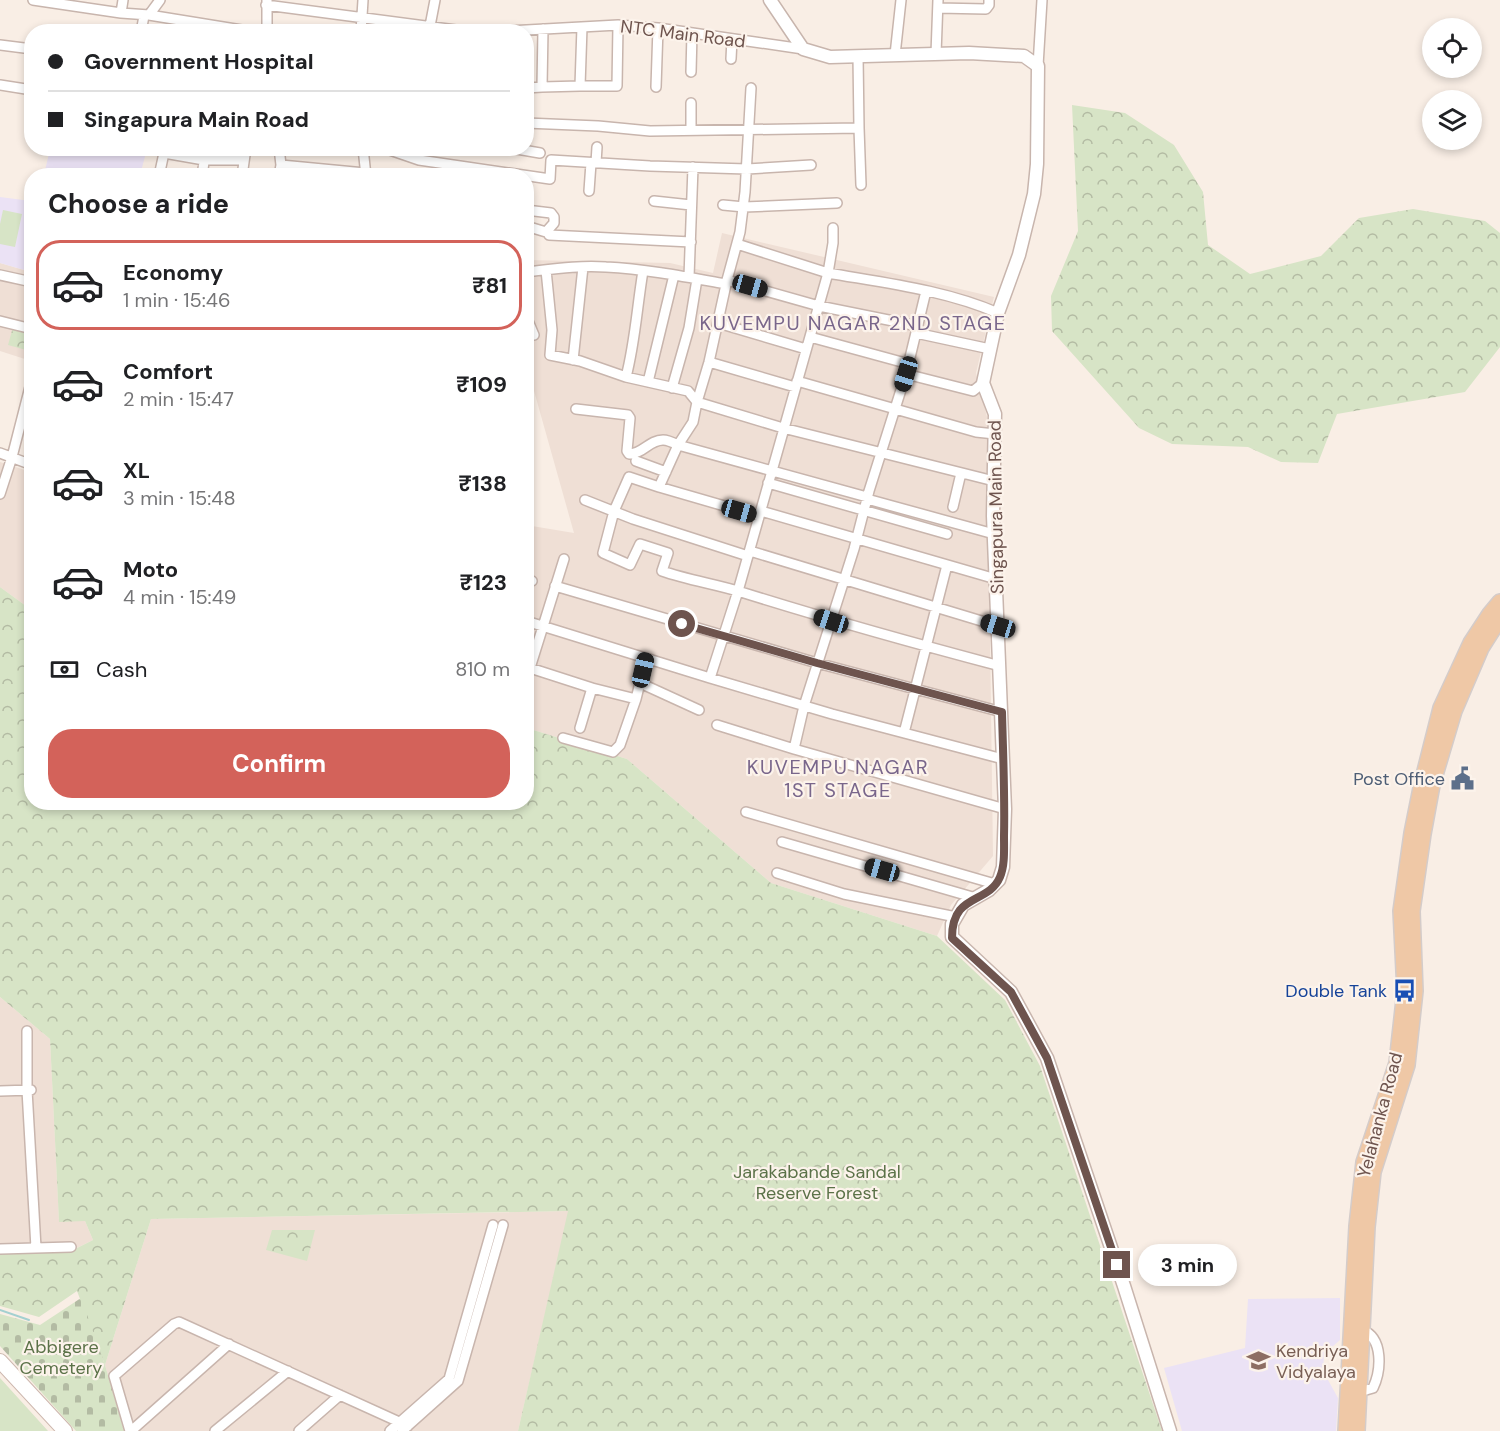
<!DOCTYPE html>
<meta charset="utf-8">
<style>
:root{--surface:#fff;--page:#f2f2f2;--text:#202124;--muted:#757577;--line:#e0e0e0;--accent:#d3625a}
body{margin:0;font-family:"DM Sans",sans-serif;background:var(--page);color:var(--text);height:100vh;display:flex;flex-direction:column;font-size:22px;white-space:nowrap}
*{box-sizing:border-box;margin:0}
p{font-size:20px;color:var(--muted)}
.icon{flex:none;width:33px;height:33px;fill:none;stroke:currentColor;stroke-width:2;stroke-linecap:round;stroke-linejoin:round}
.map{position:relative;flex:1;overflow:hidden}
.side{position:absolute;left:24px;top:168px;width:510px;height:642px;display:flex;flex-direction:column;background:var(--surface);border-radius:24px;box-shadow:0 3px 9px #0003}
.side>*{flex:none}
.guide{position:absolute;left:24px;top:24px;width:510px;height:132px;border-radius:24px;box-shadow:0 3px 9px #0003;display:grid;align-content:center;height:132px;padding:0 24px;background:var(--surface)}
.fabs{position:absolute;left:1422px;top:18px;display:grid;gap:12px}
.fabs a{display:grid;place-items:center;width:60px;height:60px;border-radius:50%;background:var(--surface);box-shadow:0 3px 9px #0003;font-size:30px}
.end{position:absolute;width:27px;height:27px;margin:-14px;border:8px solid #6e544e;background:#fff;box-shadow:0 0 0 3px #fff}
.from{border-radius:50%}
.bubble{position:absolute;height:42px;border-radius:21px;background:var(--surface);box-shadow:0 3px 9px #0003;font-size:20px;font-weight:700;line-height:42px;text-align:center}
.car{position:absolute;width:18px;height:36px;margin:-18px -9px;border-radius:8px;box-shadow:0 0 4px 2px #0007;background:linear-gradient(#222 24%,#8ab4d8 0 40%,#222 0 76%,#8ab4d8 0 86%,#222 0)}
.guide b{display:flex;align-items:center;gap:21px;height:57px;font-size:22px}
.guide b+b{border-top:2px solid var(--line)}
.guide i{width:15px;height:15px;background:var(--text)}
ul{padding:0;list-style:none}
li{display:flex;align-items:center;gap:18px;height:90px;margin:0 12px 9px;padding:0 12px;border:3px solid transparent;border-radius:24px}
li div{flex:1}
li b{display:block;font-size:22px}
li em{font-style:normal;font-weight:700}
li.selected{border-color:var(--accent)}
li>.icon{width:54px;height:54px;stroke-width:1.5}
h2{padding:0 24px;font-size:27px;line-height:72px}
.pay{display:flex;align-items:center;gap:15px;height:66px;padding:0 24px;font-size:22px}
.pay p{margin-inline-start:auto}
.cta{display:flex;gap:12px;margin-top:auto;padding:12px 24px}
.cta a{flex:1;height:69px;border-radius:24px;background:var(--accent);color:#fff;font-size:24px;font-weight:700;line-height:69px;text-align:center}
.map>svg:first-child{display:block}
.residential{fill:#efdfd5}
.education{fill:#ebe2f5}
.grass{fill:#d7e4c6}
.forest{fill:url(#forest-crowns)}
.cemetery{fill:url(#cemetery-stones)}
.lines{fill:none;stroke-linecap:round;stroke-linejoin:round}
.stream{stroke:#a4d0d0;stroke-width:2}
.minor-casing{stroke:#c8b5ad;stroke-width:12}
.tertiary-casing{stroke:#c8b5ad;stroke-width:15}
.secondary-casing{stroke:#cdb7ae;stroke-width:16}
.primary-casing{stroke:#d4ccca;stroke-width:18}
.minor{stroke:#fff;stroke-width:9}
.tertiary{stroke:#fff;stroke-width:12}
.secondary{stroke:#fff;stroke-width:14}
.primary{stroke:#efc8a6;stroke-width:15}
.route{stroke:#6e544e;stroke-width:8}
.labels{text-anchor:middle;stroke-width:4.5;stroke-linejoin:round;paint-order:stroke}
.street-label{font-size:18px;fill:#6e544e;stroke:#fcf3eb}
.service-label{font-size:18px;fill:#4e5e75;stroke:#fcf3eb;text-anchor:end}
.transit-label{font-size:18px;fill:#164399;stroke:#fcf3eb;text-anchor:end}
.park-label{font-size:18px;fill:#5b7248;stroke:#fcf3eb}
.education-label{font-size:18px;fill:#785e54;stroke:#fcf3eb;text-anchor:start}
.neighbourhood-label{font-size:20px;letter-spacing:1.5px;fill:#79668b;stroke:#fcf3eb}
</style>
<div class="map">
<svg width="1500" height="1431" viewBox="0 0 1500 1431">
<defs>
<pattern id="forest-crowns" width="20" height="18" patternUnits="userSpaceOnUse" patternTransform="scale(1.5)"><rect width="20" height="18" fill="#d7e4c6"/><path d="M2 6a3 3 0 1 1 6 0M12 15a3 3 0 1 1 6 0" fill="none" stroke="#b3bba3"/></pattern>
<pattern id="cemetery-stones" width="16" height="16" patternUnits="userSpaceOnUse" patternTransform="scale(1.5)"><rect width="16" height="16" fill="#d7e4c6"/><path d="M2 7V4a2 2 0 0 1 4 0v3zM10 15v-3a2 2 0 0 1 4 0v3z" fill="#b3bba3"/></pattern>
</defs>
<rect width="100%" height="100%" fill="#f9eee5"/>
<!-- residential -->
<path class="residential" d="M722,233L994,297L976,373L987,417L993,856L951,905L937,936L771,883L627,759L527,728L526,525L574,533L527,366V260L670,263L713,273Z
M0,263L31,272V361L0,351Z
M0,462L31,472V607L26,606L0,587Z
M0,997L50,1039L59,1221H85L93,1240L71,1251L0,1254Z
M569,1211L518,1431H124L105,1365L151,1219Z"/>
<!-- education -->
<path class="education" d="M50,149V148L147,149L140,175H44Z
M0,197L31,201V272L0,263Z
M1340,1298V1340L1324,1354L1323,1371L1338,1398L1336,1431H1182L1164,1368L1245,1348L1248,1299Z"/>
<!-- grass -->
<path class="grass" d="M3,210L22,214L15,247L0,244V224Z
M0,1378L48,1431H0Z"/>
<!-- forest -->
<path class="forest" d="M1072,105L1125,113L1174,145L1203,192L1208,245L1250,274L1321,256L1359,218L1413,209L1485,221L1500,233V347L1465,392L1337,414L1318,463L1281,462L1248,447L1172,444L1139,428L1052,331L1051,296L1078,231Z
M13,327L31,332L26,350L8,345Z
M0,587L26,606L31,607L32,802H526L527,728L627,759L771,883L937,936L1005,1000L1040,1066L1162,1431H518L568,1211L151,1219L105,1365L77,1291L39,1317L0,1306V1254L71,1251L93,1240L85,1221L59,1222L50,1039L0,997Z
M272,1230H315L307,1261L266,1250Z"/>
<!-- cemetery -->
<path class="cemetery" d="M81,1298L105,1365L124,1431H76L0,1346V1314L40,1325Z"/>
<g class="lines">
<!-- stream -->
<path class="stream" d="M0,1310L29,1320"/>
<defs>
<path id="minor" d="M33,0L121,13L149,15L254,32
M266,5L471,32
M938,8L986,9L989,5V0
M121,13L123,0
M149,15L160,0
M430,26L435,0
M141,32L144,16
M267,32V0
M361,32L363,0
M491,32L618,25L658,28L803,49
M0,45L32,49
M936,54L938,0
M895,55L901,0
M731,59L732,39
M1038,66L1042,0
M691,72L692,33
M0,85L32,90
M580,86H617L618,25
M542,87L580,86L582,27
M656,87L658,28
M526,88L542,87L543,29
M691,103V130
M526,123L598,126L650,131L859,128L858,56
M859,128L861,185
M279,148L281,165L279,176
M363,148L366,176
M384,148L419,160L550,179L551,160L650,166L747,169L811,165
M511,148L540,153
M596,163L597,147
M281,165L365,173
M159,176L164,153L204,160H244
M202,176L206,148
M242,176L246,148
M589,191L591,163
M654,201L691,205
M723,205L744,207L837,203
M526,210L551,213L554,217V223L546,232L526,226
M549,235L691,242
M737,244L828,273L833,243V228
M546,270L552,330L550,355L580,361L626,377L688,391L697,402L709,362L727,280L740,232L745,192L751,88
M526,272C553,269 580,265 606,267C646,269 687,277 726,284
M0,275L32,282
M689,277L693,167
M727,280L819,306L918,326
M926,291L906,374L869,491L854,549L804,706L794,749L1005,809
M526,316L534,335
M0,321L32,329
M718,323L806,349
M916,333L990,349
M810,337L909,364
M573,360L583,267
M709,362L795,387
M906,374L973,391L983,383
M626,377C635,343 637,307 643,271
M797,381L976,432L995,434
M648,382L674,275
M672,388L689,328L697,279
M576,409L628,415L630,418L627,451L629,454C643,454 649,440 663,440C668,440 674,443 678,445L659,487L759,516
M0,453L32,465
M636,461L666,472
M768,483L947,534
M659,487L629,477L614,511L603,553L630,565L640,544L668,553L662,571C688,580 715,584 741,592C827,619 913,643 1000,666
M0,494L12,457L32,379
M867,497L678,445L693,422L697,402L783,428L994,481
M867,499L994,534
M585,500L633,519L748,556
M953,507L961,473
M761,511L996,579
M750,551L998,626
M564,559L530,668L592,688L580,728
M526,579L532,581
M555,586L817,663L1002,712
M526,621L710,678L738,591L828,273C885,283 945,290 998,313
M710,678L832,714L1003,759
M640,683L699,710
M636,699L646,658
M717,725L794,749
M904,733L947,565
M563,738L613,752L620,745L636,699L592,688
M746,812L995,884
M782,842L976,898
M777,873L844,894L956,917
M27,1031V1090L36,1248
M0,1091L31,1090
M0,1249L71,1247
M1359,1392L1373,1388C1381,1371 1384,1338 1362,1330
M130,1431L114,1376L174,1324L179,1322L408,1426
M131,1431L229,1344
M215,1431L288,1371
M299,1431L340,1395
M390,1431L449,1379L493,1225
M402,1431L458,1381L503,1225"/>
<path id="tertiary" d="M770,0L803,49L830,57L969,53L1024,56L1038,66L1037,164L1034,194L1019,255L998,313L983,383L995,414L993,516L1005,809L1003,867L999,880L989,890L963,905L952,924V937L1011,992L1047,1058L1124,1286L1170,1431"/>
<path id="secondary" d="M0,1361L65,1431"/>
<path id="primary" d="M1346,1431L1357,1226L1364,1162L1397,1063L1405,991L1401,911L1412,833L1422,783L1441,708L1471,643L1490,614L1500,602
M1357,1431L1367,1227L1373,1172L1407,1065L1415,991L1412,911L1423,834L1432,785L1454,711L1481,648L1500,618"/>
</defs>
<!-- minor casing -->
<use href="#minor" class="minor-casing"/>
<!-- tertiary casing -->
<use href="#tertiary" class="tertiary-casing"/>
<!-- secondary casing -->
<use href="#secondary" class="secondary-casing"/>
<!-- primary casing -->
<use href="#primary" class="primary-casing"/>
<!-- minor -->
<use href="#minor" class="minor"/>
<!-- tertiary -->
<use href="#tertiary" class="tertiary"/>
<!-- secondary -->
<use href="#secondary" class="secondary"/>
<!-- primary -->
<use href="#primary" class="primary"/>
</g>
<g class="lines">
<!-- route -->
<path class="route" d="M682,624L817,663L1002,712C1003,754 1005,795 1004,836C1004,850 1005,865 1000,877C988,905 952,892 952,938L1011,992L1047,1058L1117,1265"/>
</g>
<!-- icons -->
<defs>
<symbol id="civic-bare" viewBox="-9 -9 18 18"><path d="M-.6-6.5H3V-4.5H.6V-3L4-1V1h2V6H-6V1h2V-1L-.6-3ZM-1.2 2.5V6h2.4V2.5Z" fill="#5c6f8a" stroke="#fcf3eb" stroke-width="2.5" paint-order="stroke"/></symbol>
<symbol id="bus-bare" viewBox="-9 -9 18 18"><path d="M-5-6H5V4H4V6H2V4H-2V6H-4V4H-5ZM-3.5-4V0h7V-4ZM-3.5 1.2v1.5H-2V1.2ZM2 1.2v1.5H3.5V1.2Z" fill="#1a4fb4" stroke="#fcf3eb" stroke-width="2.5" paint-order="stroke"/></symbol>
<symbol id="school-bare" viewBox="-9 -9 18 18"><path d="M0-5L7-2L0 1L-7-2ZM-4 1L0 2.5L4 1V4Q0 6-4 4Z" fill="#8d6e63" stroke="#fcf3eb" stroke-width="2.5" paint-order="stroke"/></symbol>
</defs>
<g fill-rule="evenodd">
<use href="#civic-bare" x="1446" y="762" width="33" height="33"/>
<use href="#bus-bare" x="1388" y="974" width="33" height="33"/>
<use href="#school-bare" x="1242" y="1344" width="33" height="33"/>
</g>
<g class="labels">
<!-- street labels -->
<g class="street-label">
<text transform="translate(683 34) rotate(7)" y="6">NTC Main Road</text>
<text transform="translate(996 507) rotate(-91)" y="6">Singapura Main Road</text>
<text transform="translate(1380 1115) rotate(-75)" y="6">Yelahanka Road</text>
</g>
<!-- service labels -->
<g class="service-label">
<text x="1445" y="785">Post Office</text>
</g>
<!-- transit labels -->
<g class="transit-label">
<text x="1387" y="997">Double Tank</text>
</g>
<!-- park labels -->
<g class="park-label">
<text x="817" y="1178">Jarakabande Sandal<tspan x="817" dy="21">Reserve Forest</tspan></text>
<text x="61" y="1353">Abbigere<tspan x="61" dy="21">Cemetery</tspan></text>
</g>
<!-- education labels -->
<g class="education-label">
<text x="1276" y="1357">Kendriya<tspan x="1276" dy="21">Vidyalaya</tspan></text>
</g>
<!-- neighbourhood labels -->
<g class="neighbourhood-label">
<text x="853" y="330">KUVEMPU NAGAR 2ND STAGE</text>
<text x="838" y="774">KUVEMPU NAGAR<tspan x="838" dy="23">1ST STAGE</tspan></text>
</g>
</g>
</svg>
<div class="fabs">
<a><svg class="icon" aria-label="locate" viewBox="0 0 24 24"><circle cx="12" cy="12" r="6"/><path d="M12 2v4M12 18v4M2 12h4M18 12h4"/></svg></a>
<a><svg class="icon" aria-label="layers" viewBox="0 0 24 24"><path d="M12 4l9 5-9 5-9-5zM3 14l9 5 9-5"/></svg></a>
</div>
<i class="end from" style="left:682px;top:624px"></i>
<i class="end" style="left:1117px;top:1265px"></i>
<div class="bubble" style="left:1138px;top:1244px;width:99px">3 min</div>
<i class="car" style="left:750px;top:286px;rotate:106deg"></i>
<i class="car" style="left:906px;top:374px;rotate:197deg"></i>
<i class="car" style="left:739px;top:511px;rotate:106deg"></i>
<i class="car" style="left:831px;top:621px;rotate:288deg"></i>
<i class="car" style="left:998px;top:626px;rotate:287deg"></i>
<i class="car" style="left:643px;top:670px;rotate:13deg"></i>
<i class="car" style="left:882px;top:870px;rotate:286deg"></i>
<div class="guide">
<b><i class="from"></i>Government Hospital</b>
<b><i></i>Singapura Main Road</b>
</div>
<section class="side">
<h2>Choose a ride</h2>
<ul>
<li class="selected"><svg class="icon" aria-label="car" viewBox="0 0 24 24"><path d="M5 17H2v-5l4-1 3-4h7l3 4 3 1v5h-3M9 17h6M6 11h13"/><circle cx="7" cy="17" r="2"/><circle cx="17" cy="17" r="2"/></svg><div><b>Economy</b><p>1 min · 15:46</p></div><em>₹81</em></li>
<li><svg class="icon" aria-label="car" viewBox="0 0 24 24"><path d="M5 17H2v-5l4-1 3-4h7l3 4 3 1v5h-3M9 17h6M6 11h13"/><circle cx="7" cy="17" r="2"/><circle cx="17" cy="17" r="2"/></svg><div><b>Comfort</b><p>2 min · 15:47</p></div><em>₹109</em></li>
<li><svg class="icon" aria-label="car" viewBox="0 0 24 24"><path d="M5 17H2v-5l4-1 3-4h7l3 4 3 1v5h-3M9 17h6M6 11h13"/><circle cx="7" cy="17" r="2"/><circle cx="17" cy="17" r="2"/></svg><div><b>XL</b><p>3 min · 15:48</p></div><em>₹138</em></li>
<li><svg class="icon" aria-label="car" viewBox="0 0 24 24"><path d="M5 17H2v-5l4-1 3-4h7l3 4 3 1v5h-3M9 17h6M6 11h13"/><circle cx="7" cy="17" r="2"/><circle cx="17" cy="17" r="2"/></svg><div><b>Moto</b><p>4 min · 15:49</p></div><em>₹123</em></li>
</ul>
<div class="pay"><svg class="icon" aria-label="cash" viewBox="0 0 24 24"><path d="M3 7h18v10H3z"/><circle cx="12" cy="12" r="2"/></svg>Cash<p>810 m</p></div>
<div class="cta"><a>Confirm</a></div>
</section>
</div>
